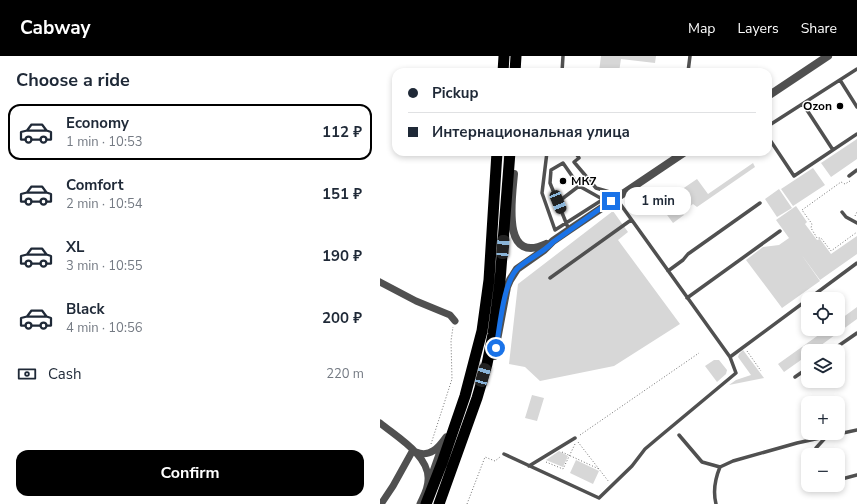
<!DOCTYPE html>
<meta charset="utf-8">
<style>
:root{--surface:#fff;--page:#f6f6f7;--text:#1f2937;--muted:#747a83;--line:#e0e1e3;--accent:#000}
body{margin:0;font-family:"Nunito Sans",sans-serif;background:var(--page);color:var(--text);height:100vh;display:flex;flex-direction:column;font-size:15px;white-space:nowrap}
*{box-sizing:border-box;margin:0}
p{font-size:13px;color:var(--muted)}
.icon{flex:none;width:22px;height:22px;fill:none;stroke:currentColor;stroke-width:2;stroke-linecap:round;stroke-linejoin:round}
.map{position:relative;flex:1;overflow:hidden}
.drawer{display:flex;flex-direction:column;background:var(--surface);width:380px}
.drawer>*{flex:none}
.hud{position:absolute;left:12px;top:12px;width:380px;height:88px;border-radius:12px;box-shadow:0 2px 6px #0003;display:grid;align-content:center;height:88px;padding:0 16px;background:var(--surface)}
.fabs{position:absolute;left:421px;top:236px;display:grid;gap:8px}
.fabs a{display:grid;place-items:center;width:44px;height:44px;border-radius:8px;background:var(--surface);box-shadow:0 2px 6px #0003;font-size:20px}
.end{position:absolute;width:18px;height:18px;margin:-9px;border:5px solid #1a73e8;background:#fff;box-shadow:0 0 0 2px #fff}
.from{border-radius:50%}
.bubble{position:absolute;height:28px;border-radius:12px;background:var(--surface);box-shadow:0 2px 6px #0003;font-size:13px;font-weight:700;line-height:28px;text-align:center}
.car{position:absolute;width:12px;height:24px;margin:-12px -6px;border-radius:5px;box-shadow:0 0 3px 1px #0007;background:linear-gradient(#222 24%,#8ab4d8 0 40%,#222 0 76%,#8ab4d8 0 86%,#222 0)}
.hud b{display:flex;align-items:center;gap:14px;height:38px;font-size:15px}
.hud b+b{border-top:1px solid var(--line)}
.hud i{width:10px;height:10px;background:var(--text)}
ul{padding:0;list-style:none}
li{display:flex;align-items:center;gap:12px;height:56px;margin:0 8px 6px;padding:0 8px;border:2px solid transparent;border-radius:12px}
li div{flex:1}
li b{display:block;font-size:15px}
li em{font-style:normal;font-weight:700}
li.on{border-color:var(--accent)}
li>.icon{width:36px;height:36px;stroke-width:1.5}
h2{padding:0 16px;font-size:18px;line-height:48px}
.pay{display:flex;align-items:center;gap:10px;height:44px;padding:0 16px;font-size:15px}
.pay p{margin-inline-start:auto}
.button{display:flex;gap:8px;margin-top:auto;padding:8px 16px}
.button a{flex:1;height:46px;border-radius:12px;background:var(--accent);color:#fff;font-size:16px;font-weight:700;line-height:46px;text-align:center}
header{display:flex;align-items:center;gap:24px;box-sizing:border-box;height:56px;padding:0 20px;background:var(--accent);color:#fff}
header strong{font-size:19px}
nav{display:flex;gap:22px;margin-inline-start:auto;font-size:14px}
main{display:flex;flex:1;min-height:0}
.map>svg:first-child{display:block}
.green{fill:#d7d7d7}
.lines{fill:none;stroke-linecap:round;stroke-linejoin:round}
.path{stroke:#727272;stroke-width:1;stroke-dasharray:1 2;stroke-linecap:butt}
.service{stroke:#505050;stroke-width:3.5}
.minor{stroke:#505050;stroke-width:7}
.tertiary{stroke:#505050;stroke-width:8}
.trunk{stroke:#000;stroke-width:11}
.route{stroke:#1a73e8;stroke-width:5}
.poi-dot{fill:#000;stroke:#fff;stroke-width:1.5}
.labels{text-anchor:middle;stroke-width:3;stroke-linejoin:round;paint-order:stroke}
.poi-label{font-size:12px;font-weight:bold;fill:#000;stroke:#fff;text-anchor:end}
</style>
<header>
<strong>Cabway</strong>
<nav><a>Map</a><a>Layers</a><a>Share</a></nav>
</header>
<main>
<section class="drawer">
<h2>Choose a ride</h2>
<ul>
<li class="on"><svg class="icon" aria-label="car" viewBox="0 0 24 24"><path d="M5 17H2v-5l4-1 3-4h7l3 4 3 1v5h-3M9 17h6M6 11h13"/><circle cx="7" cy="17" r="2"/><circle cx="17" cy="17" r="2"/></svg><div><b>Economy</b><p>1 min · 10:53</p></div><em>112 ₽</em></li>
<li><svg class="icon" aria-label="car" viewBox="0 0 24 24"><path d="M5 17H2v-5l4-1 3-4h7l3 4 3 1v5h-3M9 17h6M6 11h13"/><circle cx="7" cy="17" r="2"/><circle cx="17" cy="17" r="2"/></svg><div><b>Comfort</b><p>2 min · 10:54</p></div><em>151 ₽</em></li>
<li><svg class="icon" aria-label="car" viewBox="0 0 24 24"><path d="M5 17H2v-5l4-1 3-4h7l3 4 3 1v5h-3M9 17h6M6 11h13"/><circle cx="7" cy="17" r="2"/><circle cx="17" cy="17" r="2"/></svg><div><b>XL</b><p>3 min · 10:55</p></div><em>190 ₽</em></li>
<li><svg class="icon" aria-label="car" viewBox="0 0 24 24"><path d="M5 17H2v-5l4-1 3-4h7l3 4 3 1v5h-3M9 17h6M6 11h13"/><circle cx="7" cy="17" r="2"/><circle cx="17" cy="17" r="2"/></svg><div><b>Black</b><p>4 min · 10:56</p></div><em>200 ₽</em></li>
</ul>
<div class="pay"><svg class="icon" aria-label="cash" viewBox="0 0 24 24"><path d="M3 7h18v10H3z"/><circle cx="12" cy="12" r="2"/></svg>Cash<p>220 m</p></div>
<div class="button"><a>Confirm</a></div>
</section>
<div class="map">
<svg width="477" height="448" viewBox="0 0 477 448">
<rect width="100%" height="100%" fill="#fff"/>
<!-- green -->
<path class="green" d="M221,0H276L275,7L241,3L239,16H219Z
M477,83V103L451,121L441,107Z
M373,107L375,111L317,151L313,148L306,153L295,138L317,123L328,138Z
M433,112L445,129L413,150L401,133Z
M399,133L412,152L397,161L385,143Z
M288,136L304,159L293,167L276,144Z
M416,150L427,166L425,168L437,184L440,183L451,198L477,180V198L440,224L421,198L440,225L402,252L366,204L383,191L399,189L409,182L396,164Z
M233,155L248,176L238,184L300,268L234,310L160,325L145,311L129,308L138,228Z
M477,251V263L433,295H428V299L404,316L398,308L447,273H458V265Z
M363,294L384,322L349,329L356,324L371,319L358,301L359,298Z
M334,304H339L347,314L346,318L337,326L325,310Z
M152,339L164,342L157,365L145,362Z
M179,395L188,400L183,411L166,404Z
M196,404L219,415L213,428L190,417Z"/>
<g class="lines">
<!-- path -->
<path class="path" d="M470,125L465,128L461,126L422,154L432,168L431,172L437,182H441L451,195L477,176
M475,160L477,156
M367,295L381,315
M200,379L319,297
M198,386L229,426
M51,388L72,323L71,285L73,271
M182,396L219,413
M166,406L183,413L195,388
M87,448L105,401L115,405L120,401"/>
<!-- service -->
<path class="service" d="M182,16L183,0
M308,16L310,0
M460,24L477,51
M423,48L453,94
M388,70L477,13
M388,81L414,120L477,78
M167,96L162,137L175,174L233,137
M183,96L184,98L187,96
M195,96L199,102L194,106L216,132L233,137
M469,120L477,114
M178,146L199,130L224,144
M462,156L466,161L477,167
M189,174L170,127L171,114L183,107L199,130
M288,215L303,204L308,198L380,147
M170,222L251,164
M307,242L400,175
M451,295L477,277
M350,301L477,207
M415,321L428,312
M299,379L322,406L340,411
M124,398L219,442L252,410L265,393L278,382L356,317L350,301L236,142
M434,399L436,392L446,381
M149,410L195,382
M458,424L477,419
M436,429H438
M336,448C333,436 335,423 340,411L353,405L417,387L477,374"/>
<!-- minor -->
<path class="minor" d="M0,226L36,245L70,259L75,265
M0,367C17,381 50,400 48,424C48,433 43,441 40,448
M36,396C50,402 59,391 66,381
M51,421L63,387
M1,448L13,430L33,394"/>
<!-- tertiary -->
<path class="tertiary" d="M388,40L448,0
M134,118C132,142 121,209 166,188
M114,300L127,231L130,224L137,213L164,194L173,185L189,174L305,96"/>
<!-- trunk -->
<path class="trunk" d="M123,16L124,0
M135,16L136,0
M46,448L62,407L85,340L102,275L109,224L117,96
M59,448L97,342L107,308L113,278L120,225L130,96"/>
</g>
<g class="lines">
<!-- route -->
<path class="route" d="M116,292C120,271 123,226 138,212C149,202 163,197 173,186L231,145"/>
</g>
<!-- markers -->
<g class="poi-dot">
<circle cx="460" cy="50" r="4"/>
<circle cx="183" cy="125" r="4"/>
</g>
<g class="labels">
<!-- poi labels -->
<g class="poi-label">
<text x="452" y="54">Ozon</text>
<text x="191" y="129" text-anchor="start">МК7</text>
</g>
</g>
</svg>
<div class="fabs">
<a><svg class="icon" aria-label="locate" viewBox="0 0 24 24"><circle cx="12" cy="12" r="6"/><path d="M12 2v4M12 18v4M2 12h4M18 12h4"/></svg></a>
<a><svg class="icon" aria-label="layers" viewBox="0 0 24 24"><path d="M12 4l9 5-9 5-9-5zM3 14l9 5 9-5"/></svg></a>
<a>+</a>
<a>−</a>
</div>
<i class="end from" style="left:116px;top:292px"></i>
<i class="end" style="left:231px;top:145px"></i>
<div class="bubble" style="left:245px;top:131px;width:66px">1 min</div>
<i class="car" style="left:178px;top:146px;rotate:158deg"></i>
<i class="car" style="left:123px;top:191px;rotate:4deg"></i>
<i class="car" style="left:103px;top:319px;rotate:16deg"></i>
<div class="hud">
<b><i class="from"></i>Pickup</b>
<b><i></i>Интернациональная улица</b>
</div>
</div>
</main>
